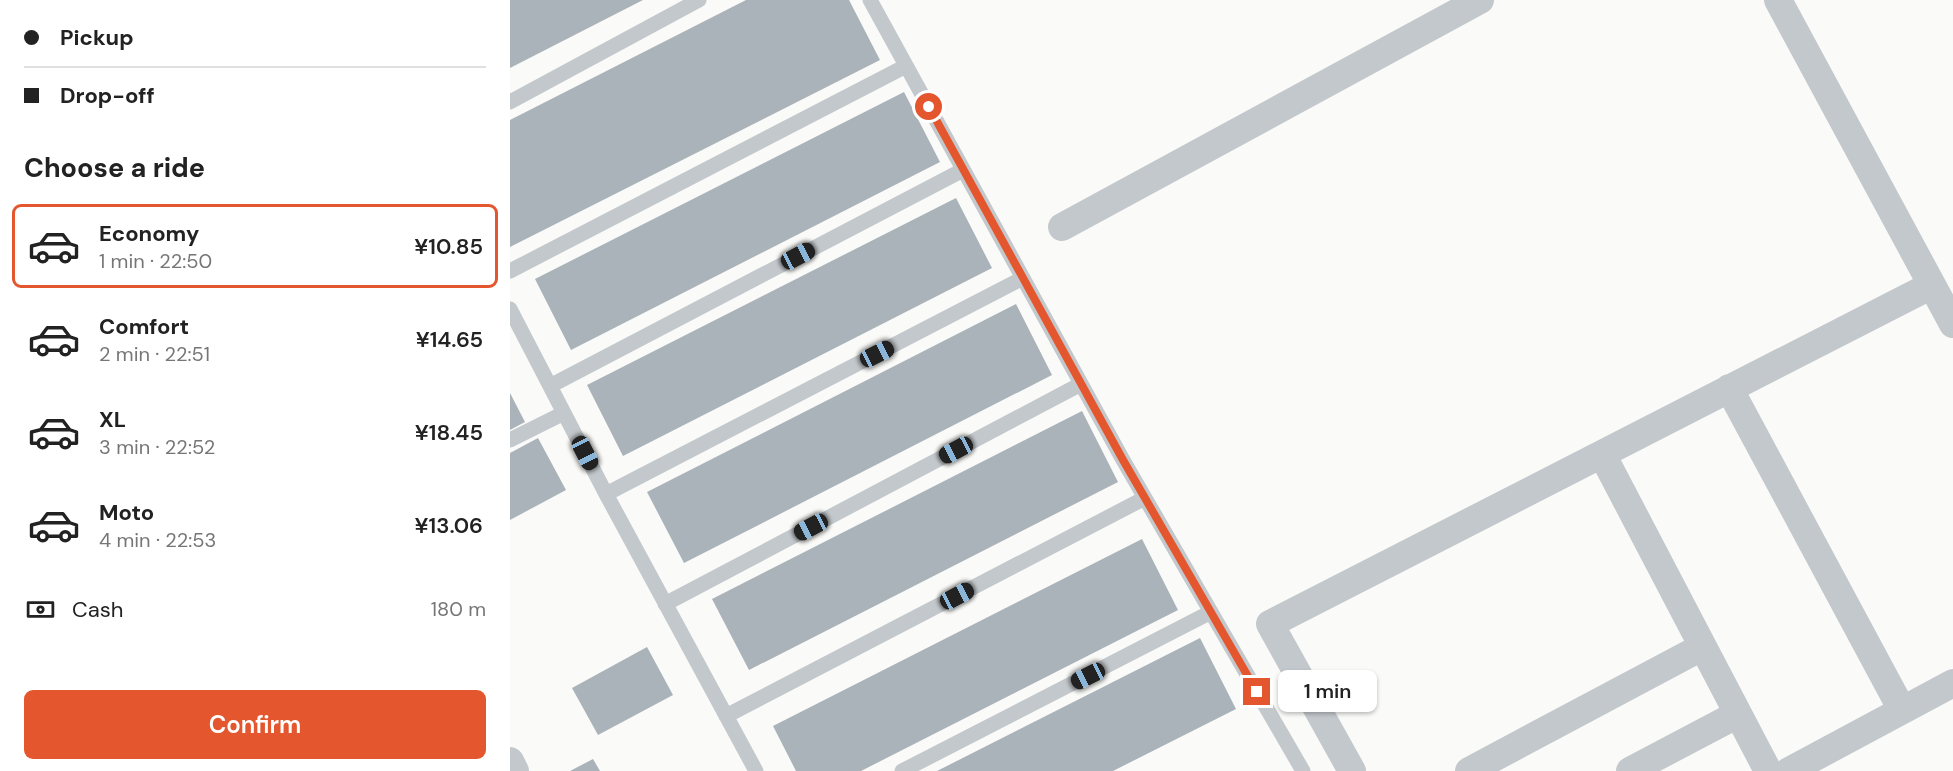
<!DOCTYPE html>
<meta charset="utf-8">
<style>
:root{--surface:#fff;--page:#f6f6f6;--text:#222;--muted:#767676;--line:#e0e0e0;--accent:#e4572e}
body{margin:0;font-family:"DM Sans",sans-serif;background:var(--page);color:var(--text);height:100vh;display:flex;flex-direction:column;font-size:22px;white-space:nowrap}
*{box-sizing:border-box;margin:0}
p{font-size:20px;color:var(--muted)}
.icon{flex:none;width:33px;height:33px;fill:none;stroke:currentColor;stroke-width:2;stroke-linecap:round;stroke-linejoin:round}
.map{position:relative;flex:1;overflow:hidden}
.panel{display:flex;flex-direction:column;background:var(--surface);width:510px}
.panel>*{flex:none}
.guide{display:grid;align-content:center;height:132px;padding:0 24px;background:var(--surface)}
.end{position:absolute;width:27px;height:27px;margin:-14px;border:8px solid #e4572e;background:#fff;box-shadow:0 0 0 3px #fff}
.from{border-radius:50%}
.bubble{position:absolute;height:42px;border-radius:9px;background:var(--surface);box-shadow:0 2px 4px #0004;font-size:20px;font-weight:600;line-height:42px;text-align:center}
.car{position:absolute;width:18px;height:36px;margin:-18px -9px;border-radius:8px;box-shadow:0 0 4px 2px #0007;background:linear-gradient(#222 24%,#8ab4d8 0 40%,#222 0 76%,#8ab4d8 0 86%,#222 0)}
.guide b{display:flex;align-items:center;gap:21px;height:57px;font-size:22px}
.guide b+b{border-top:2px solid var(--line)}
.guide i{width:15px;height:15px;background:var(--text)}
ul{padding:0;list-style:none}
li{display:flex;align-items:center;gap:18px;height:84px;margin:0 12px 9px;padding:0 12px;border:3px solid transparent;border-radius:9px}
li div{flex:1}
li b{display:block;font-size:22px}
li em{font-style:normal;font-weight:600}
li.active{border-color:var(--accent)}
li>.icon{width:54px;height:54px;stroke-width:1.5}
h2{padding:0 24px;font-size:27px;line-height:72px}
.pay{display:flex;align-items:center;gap:15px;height:66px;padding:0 24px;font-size:22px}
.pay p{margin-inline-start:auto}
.button{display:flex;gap:12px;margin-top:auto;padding:12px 24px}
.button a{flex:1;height:69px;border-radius:9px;background:var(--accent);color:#fff;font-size:24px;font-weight:600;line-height:69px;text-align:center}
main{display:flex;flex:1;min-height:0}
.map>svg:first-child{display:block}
.building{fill:#aab3b9}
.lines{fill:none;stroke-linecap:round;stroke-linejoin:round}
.service{stroke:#c3c8cc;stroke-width:15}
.minor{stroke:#c3c8cc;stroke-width:28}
.route{stroke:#e4572e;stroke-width:8}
</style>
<main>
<section class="panel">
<div class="guide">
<b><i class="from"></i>Pickup</b>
<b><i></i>Drop-off</b>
</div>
<h2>Choose a ride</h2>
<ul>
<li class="active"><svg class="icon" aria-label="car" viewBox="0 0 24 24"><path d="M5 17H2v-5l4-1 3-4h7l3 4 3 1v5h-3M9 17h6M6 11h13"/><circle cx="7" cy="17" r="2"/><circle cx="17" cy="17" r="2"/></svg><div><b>Economy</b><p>1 min · 22:50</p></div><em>¥10.85</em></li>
<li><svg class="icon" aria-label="car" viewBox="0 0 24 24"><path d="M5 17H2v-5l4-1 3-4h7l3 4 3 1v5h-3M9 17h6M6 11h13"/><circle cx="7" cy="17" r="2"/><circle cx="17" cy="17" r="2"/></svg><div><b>Comfort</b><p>2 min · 22:51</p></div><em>¥14.65</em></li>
<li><svg class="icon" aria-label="car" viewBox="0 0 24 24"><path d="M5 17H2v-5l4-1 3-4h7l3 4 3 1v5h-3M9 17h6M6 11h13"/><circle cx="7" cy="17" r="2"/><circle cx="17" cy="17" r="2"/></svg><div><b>XL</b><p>3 min · 22:52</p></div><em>¥18.45</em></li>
<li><svg class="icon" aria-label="car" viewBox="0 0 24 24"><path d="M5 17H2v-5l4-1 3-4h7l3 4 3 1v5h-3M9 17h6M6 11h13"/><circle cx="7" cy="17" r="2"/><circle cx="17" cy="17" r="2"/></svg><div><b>Moto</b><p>4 min · 22:53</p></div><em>¥13.06</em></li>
</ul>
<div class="pay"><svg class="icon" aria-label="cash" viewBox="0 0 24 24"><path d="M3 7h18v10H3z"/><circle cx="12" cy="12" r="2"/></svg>Cash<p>180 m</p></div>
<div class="button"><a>Confirm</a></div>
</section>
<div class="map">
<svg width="1443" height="771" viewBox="0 0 1443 771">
<rect width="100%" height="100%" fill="#fafaf8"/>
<!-- building -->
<path class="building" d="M0,0H133L0,68Z
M236,0H339L370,60L0,247V120Z
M394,92L430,162L61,350L25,279Z
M446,198L482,268L113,456L77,385Z
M506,304L542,375L174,563L137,492Z
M0,393L15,422L0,430Z
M572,411L608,482L239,670L202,599Z
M28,438L56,490L0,520V453Z
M632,539L668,610L351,771H286L263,726Z
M690,638L726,709L603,771H427Z
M137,647L163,695L88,735L62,688Z
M83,759L90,771H60Z"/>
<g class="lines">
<!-- service -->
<path class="service" d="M360,0L613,460L793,771
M0,102L189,0
M0,271L396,66
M0,309L96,494L246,771
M40,386L453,170
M0,440L54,413
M96,494L513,278
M155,604L571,384
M216,716L635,498
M392,771L701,612"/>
<!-- minor -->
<path class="minor" d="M1268,0L1443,324
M552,227L970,0
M1219,388L1392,710
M1092,454L1258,771
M0,761L5,771
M842,771L760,624L1422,285
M959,771L1192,647
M1120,771L1228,714
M1279,771L1443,683"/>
</g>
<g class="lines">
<!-- route -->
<path class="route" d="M419,107L613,460L747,692"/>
</g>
</svg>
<i class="end from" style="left:419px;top:107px"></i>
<i class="end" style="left:747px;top:692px"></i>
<div class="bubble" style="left:768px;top:670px;width:99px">1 min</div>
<i class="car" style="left:288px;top:256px;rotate:62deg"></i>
<i class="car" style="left:367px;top:354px;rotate:63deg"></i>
<i class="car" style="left:446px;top:450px;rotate:242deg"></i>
<i class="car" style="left:75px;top:453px;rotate:153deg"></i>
<i class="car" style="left:301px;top:527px;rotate:242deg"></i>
<i class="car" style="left:447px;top:596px;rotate:62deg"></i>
<i class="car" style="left:578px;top:676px;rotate:243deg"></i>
</div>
</main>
